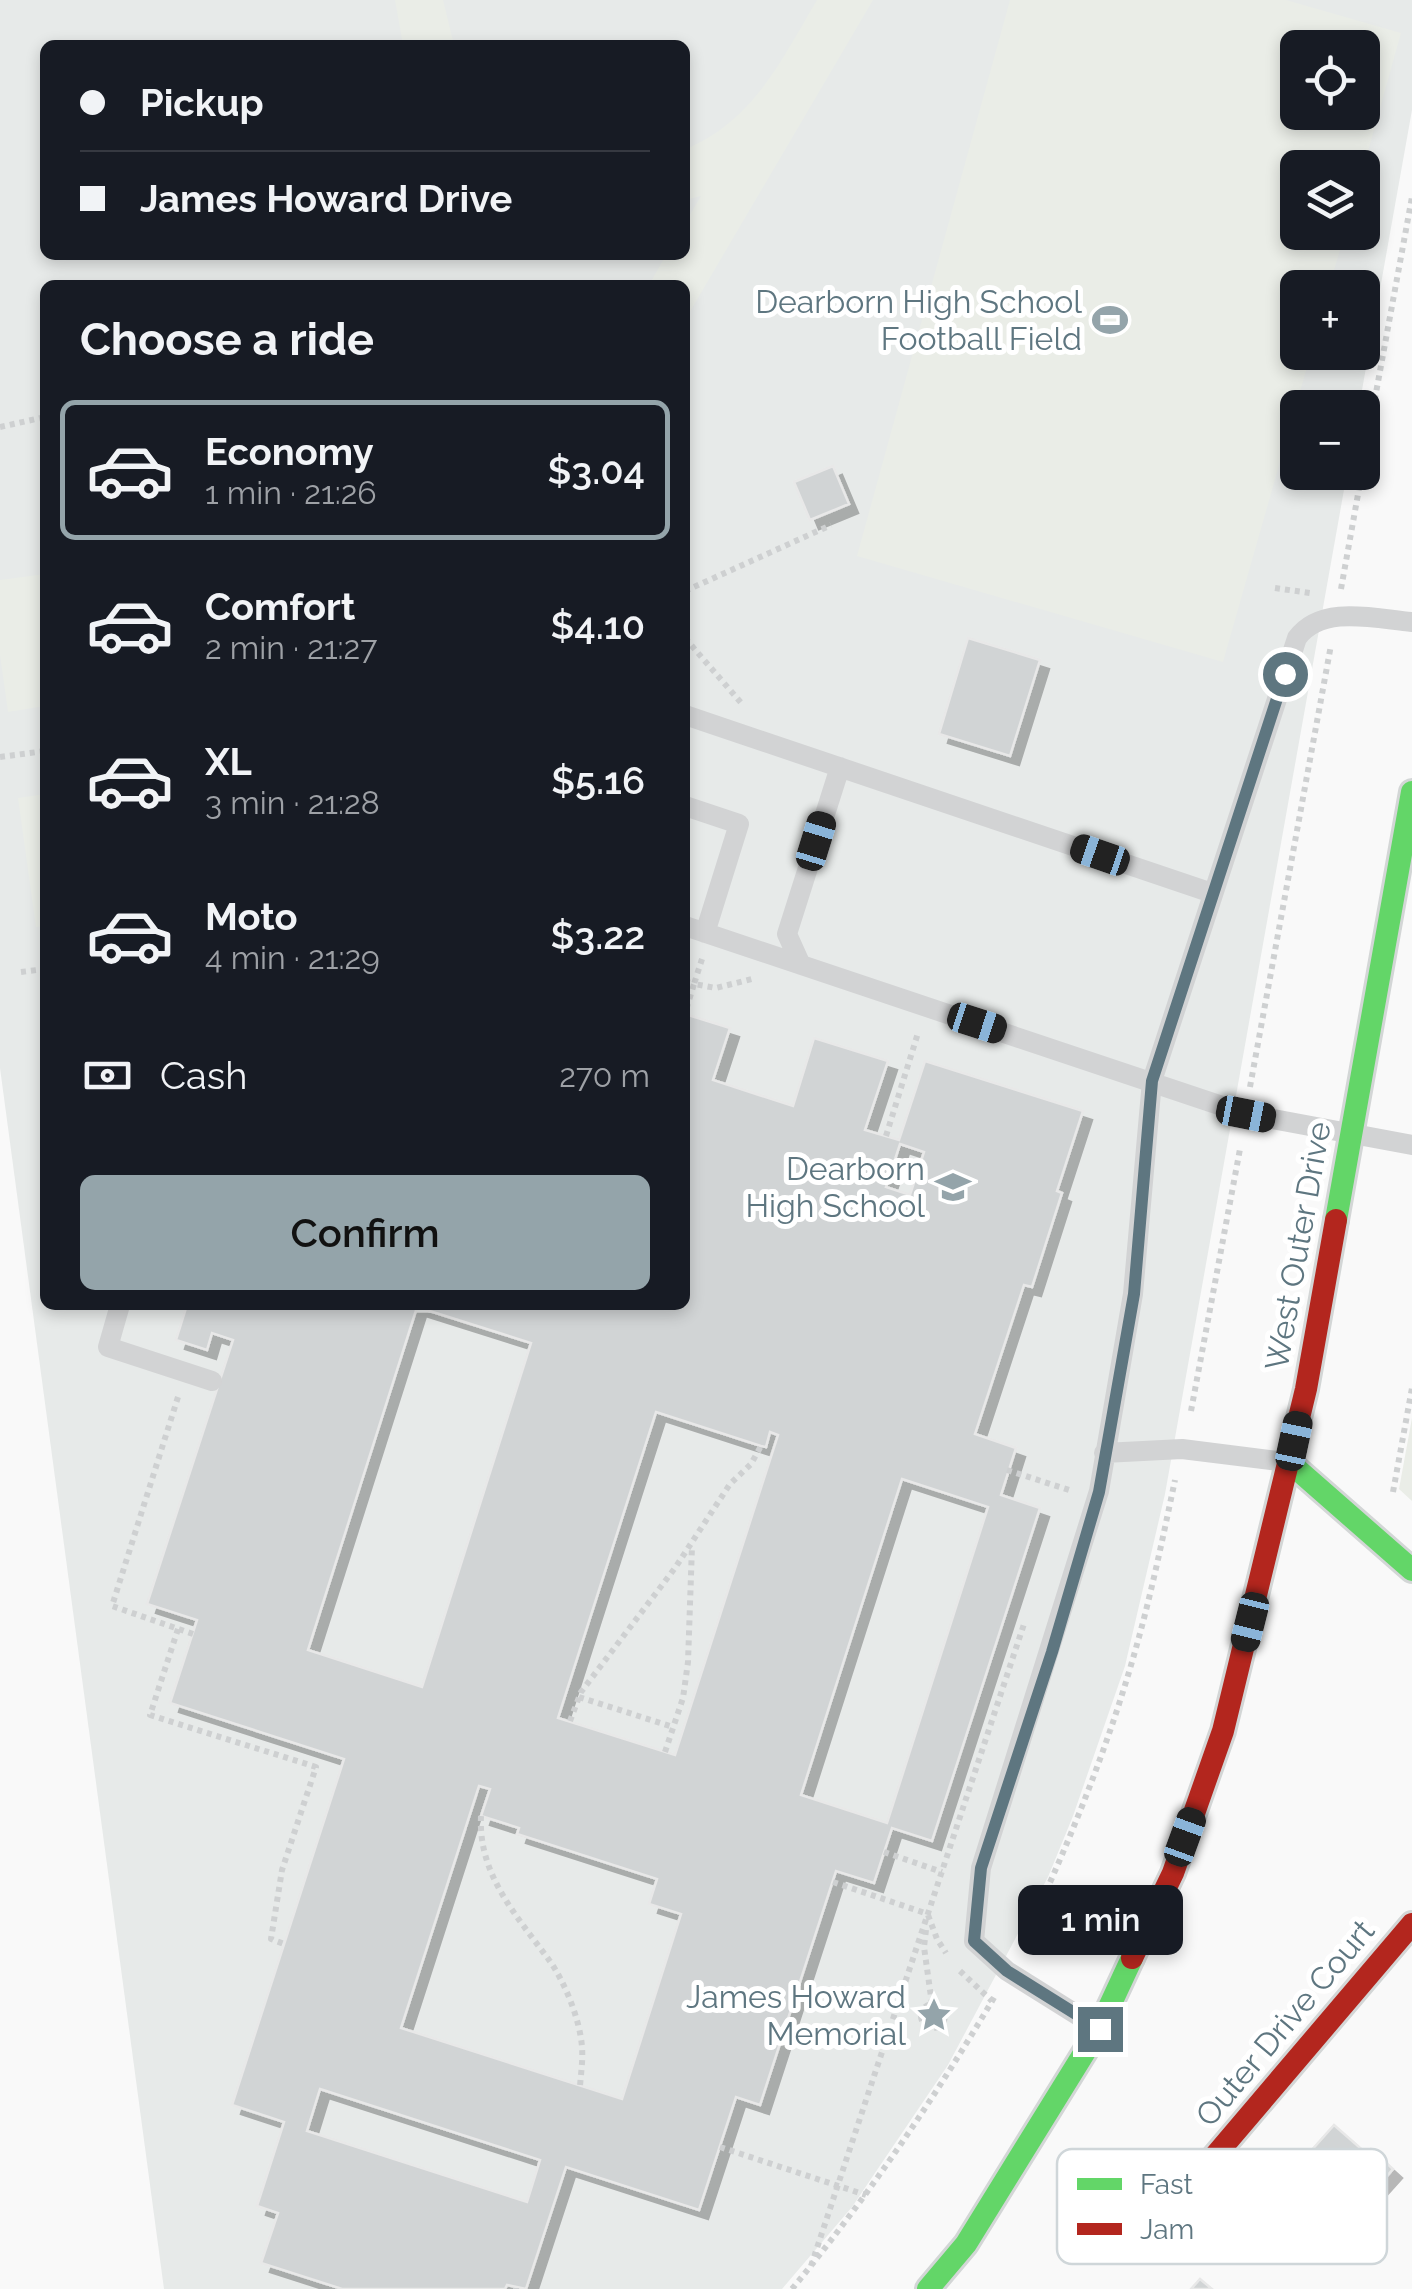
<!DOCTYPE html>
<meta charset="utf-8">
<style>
:root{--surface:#171b24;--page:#20242c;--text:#f1f3f6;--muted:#9ea1a6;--line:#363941;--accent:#94a4aa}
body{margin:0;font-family:Raleway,sans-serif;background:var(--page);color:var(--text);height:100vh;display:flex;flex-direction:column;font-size:38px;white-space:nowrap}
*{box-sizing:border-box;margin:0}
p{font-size:32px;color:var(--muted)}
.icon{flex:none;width:55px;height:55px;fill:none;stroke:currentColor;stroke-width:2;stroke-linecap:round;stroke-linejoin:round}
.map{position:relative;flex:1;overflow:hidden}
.drawer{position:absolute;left:40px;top:280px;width:650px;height:1030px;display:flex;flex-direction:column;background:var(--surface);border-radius:15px;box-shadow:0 5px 15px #0003}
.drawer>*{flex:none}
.banner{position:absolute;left:40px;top:40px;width:650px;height:220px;border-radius:15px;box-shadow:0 5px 15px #0003;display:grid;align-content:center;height:220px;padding:0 40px;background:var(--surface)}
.tools{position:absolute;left:1280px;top:30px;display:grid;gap:20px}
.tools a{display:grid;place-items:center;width:100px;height:100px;border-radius:15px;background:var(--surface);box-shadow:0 5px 15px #0003;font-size:50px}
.end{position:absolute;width:45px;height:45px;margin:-22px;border:12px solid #5e7680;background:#fff;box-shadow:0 0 0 5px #fff}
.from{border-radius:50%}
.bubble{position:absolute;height:70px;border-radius:15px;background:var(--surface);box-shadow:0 5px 15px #0003;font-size:32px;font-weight:600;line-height:70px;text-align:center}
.car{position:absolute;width:30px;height:60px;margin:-30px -15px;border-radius:12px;box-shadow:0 0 8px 2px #0007;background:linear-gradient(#222 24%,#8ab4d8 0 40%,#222 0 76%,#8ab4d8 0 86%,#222 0)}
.banner b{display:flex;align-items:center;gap:35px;height:95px;font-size:38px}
.banner b+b{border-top:2px solid var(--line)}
.banner i{width:25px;height:25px;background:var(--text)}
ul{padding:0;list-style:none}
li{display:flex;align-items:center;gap:30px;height:140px;margin:0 20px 15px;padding:0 20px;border:5px solid transparent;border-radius:15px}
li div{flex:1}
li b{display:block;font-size:38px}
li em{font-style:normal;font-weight:600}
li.active{border-color:var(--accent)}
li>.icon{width:90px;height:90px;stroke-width:1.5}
h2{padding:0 40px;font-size:45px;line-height:120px}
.pay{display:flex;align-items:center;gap:25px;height:110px;padding:0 40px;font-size:38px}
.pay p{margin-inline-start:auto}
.cta{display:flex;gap:20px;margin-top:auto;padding:20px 40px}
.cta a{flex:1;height:115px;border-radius:15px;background:var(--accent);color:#111;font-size:40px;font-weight:600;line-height:115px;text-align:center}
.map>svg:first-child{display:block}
.built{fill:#e7eae9;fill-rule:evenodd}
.green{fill:#eaede7;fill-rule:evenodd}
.building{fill:#d1d4d5;stroke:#e8e8e8;stroke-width:2.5;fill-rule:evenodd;filter:url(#shadow)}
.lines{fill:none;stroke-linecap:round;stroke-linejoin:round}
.fast-casing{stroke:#d3d6d6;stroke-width:28}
.jam-casing{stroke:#d3d6d6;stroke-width:28}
.path{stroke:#ced0d1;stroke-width:6;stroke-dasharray:5 5;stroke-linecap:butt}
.lane{stroke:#d2d3d4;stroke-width:20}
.fast{stroke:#63d668;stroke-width:22}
.jam{stroke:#b3261e;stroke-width:22}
.route{stroke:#5e7680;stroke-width:12}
.labels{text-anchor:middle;stroke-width:10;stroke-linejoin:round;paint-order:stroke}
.poi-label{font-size:32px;fill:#5e7680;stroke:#fff;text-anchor:end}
.street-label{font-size:32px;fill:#5e7680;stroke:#fff}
.key{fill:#fff;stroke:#cfd6d9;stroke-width:2.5}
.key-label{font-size:28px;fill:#5e7680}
</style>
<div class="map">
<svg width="1412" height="2289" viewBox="0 0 1412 2289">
<defs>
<filter id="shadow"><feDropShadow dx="9" dy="9" stdDeviation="0" flood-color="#0004"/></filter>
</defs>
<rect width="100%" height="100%" fill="#f9f9f9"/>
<!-- built -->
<path class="built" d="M0,0H1412V110L1359,407L1298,408V472L1347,473L1165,1494L1125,1666L1073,1816L1048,1877L948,2065L852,2207L782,2289H164L0,1068ZM45,45H685V255H45ZM1298,48H1362V112H1298ZM1298,168H1362V232H1298ZM45,285H685V1305H45ZM1298,288H1362V352H1298Z"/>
<!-- green -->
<path class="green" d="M395,0H443L454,45H403Z
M817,0H873L685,320V285H649L666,255H685V223L701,196L685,200V149C753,122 782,59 817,0Z
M1010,0H1286L1401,33L1363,169L1298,168V232L1345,233L1329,287L1298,288V352L1311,353L1223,662L857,556ZM1298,48H1362V112H1298Z
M45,574V706L8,712L0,655V580Z
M45,794V926L36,927L18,798Z
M1412,1418V1501L1399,1489Z"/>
<!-- building -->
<path class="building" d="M833,466L849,504L810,520L794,482Z
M968,638L1040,660L1010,756L939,734Z
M685,1014L730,1028L713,1080L793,1106L814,1038L888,1061L865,1130L899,1140L925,1061L1083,1111L1057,1191L1062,1193L1032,1287L1024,1285L975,1434L1016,1448L1001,1495L1040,1508L932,1841L892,1828L874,1883L836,1871L760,2105L736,2097L699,2210L566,2167L526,2289L507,2285L505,2289H342L261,2263L278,2213L257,2206L284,2122L232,2105L344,1759L170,1703L197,1620L147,1604L233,1340L212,1333L207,1350L176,1340L187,1305H685ZM900,1144L924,1152L910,1195L886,1187ZM417,1307L531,1343L422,1687L308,1650ZM656,1412L761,1446L766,1447L770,1432L778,1435L675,1755L558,1718ZM902,1479L988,1507L887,1823L801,1795ZM479,1786L490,1789L481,1816L519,1828L517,1834L657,1879L649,1904L681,1914L622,2099L401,2028ZM320,2089L540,2160L527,2202L307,2131Z
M1334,2125L1367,2154L1371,2149L1393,2169L1358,2208L1303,2160Z
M1200,2279L1212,2289H1191Z"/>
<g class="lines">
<defs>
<path id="fast" d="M1336,1220L1412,792
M1290,1463L1412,1570
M928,2289L966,2244L1099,2029L1132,1958"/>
<path id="jam" d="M1132,1958L1173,1873L1223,1731L1306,1389L1336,1220
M1208,2164L1412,1924"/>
</defs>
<!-- fast casing -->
<use href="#fast" class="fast-casing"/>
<!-- jam casing -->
<use href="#jam" class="jam-casing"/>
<!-- path -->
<path class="path" d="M0,427L45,417
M1362,469L1412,197
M1275,588L1310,593
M1341,589L1362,472
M685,591L831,525
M685,638L743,705
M0,757L45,751
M702,959L694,984L716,988L752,979
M21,972L45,969
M685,981L694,984L685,1013
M1250,1087L1331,645
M886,1136L918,1033
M178,1397L112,1606L193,1634
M1191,1411L1240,1149
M1007,1470L1069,1490
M1393,1492L1412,1388
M178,1629L150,1715L316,1767L282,1870L271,1939L284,1944
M579,1697L673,1727
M570,1721L581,1692L675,1568L730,1484L751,1464L761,1446
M665,1752L683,1698L688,1662L692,1546
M481,1816C478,1875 517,1916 549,1960C565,1982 580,2020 582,2047C583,2060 581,2073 580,2086
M884,1852L942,1872
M833,1882L928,1914
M928,1915L937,1939L946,1953
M926,1930L924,1947L932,2004
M1021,1946C1068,1846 1110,1744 1139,1637C1153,1586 1164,1532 1175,1480
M960,1971L992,2001
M921 2016a12 12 0 1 1 24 0a12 12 0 1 1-24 0Z
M720,2147L866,2195
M811,2266L1024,1624
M516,2289V2288
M792,2289C868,2197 934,2099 995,1996"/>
<!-- lane -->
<path class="lane" d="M685,715L1212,893
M685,806L739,824L705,933
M685,926L1246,1114L1412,1145
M801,965L787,934L840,767
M120,1305L108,1347L212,1381
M1104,1453L1182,1449L1286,1462
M1098,2028L1007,1971L974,1941L981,1868L1099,1491L1133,1294L1152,1081L1297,638C1322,604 1376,619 1412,622"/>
<!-- fast -->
<use href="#fast" class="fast"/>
<!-- jam -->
<use href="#jam" class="jam"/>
</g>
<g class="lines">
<!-- route -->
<path class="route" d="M1100,2029L1007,1971L974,1941L981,1868L1052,1652L1099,1492L1134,1294L1152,1081L1285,674"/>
</g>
<!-- icons -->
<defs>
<symbol id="stadium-bare" viewBox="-9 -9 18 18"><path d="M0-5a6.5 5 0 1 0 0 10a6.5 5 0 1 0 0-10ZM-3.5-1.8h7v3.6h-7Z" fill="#94a4aa" stroke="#fff" stroke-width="2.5" paint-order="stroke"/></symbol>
<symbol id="school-bare" viewBox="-9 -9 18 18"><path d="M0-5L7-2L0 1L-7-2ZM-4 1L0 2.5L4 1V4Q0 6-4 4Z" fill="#94a4aa" stroke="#fff" stroke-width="2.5" paint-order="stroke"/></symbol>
<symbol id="sight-bare" viewBox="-9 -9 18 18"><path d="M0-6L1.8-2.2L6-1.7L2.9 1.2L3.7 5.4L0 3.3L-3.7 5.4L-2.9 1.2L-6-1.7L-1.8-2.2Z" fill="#94a4aa" stroke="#fff" stroke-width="2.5" paint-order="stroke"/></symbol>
</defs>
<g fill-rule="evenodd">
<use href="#stadium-bare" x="1085" y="295" width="50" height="50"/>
<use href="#school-bare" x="928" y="1162" width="50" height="50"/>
<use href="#sight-bare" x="909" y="1990" width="50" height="50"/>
</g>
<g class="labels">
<!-- poi labels -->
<g class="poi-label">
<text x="1082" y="313">Dearborn High School<tspan x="1082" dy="37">Football Field</tspan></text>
<text x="925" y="1180">Dearborn<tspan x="925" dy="37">High School</tspan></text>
<text x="906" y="2008">James Howard<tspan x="906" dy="37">Memorial</tspan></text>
</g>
<!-- street labels -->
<g class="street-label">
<text transform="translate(1298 1246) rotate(-80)" y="11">West Outer Drive</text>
<text transform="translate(1285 2023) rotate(-50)" y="11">Outer Drive Court</text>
</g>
</g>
<!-- legend -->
<rect x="1057" y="2149" width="330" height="115" rx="15" class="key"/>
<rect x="1077" y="2178" width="45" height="12" fill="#63d668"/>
<rect x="1077" y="2223" width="45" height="12" fill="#b3261e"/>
<g class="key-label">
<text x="1140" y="2194">Fast</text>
<text x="1140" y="2239">Jam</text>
</g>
</svg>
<div class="tools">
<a><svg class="icon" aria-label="locate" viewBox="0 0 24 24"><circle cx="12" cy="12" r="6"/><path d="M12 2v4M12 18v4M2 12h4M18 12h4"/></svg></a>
<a><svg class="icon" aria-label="layers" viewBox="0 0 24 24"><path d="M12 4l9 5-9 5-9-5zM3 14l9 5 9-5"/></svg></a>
<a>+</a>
<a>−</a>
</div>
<i class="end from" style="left:1285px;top:674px"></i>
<i class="end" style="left:1100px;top:2029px"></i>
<div class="bubble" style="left:1018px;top:1885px;width:165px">1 min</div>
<i class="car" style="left:816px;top:841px;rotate:17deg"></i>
<i class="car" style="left:1100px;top:855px;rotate:289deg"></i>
<i class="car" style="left:977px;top:1023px;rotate:108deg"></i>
<i class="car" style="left:1246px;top:1114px;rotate:101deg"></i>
<i class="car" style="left:1294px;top:1441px;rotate:12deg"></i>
<i class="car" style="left:1250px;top:1622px;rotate:194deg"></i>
<i class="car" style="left:1185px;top:1837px;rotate:20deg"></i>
<div class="banner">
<b><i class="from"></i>Pickup</b>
<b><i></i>James Howard Drive</b>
</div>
<section class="drawer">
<h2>Choose a ride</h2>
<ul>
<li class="active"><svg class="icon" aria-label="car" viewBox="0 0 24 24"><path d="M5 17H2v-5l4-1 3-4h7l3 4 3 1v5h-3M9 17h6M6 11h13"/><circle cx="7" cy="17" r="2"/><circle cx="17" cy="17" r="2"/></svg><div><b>Economy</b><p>1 min · 21:26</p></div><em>$3.04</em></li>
<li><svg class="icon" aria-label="car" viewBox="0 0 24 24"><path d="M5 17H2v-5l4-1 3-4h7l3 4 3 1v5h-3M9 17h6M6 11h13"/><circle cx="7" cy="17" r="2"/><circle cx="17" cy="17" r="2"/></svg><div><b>Comfort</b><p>2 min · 21:27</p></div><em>$4.10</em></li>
<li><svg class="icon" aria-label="car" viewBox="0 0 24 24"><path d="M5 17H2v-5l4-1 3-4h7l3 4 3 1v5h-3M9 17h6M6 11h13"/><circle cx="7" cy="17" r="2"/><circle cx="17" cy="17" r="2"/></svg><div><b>XL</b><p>3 min · 21:28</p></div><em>$5.16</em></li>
<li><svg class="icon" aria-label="car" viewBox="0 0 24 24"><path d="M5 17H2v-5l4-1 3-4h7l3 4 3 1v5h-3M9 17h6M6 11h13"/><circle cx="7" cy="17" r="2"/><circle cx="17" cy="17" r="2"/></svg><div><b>Moto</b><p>4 min · 21:29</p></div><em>$3.22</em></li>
</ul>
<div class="pay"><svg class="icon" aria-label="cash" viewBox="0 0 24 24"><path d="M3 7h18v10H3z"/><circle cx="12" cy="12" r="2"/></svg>Cash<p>270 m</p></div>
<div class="cta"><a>Confirm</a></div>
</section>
</div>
